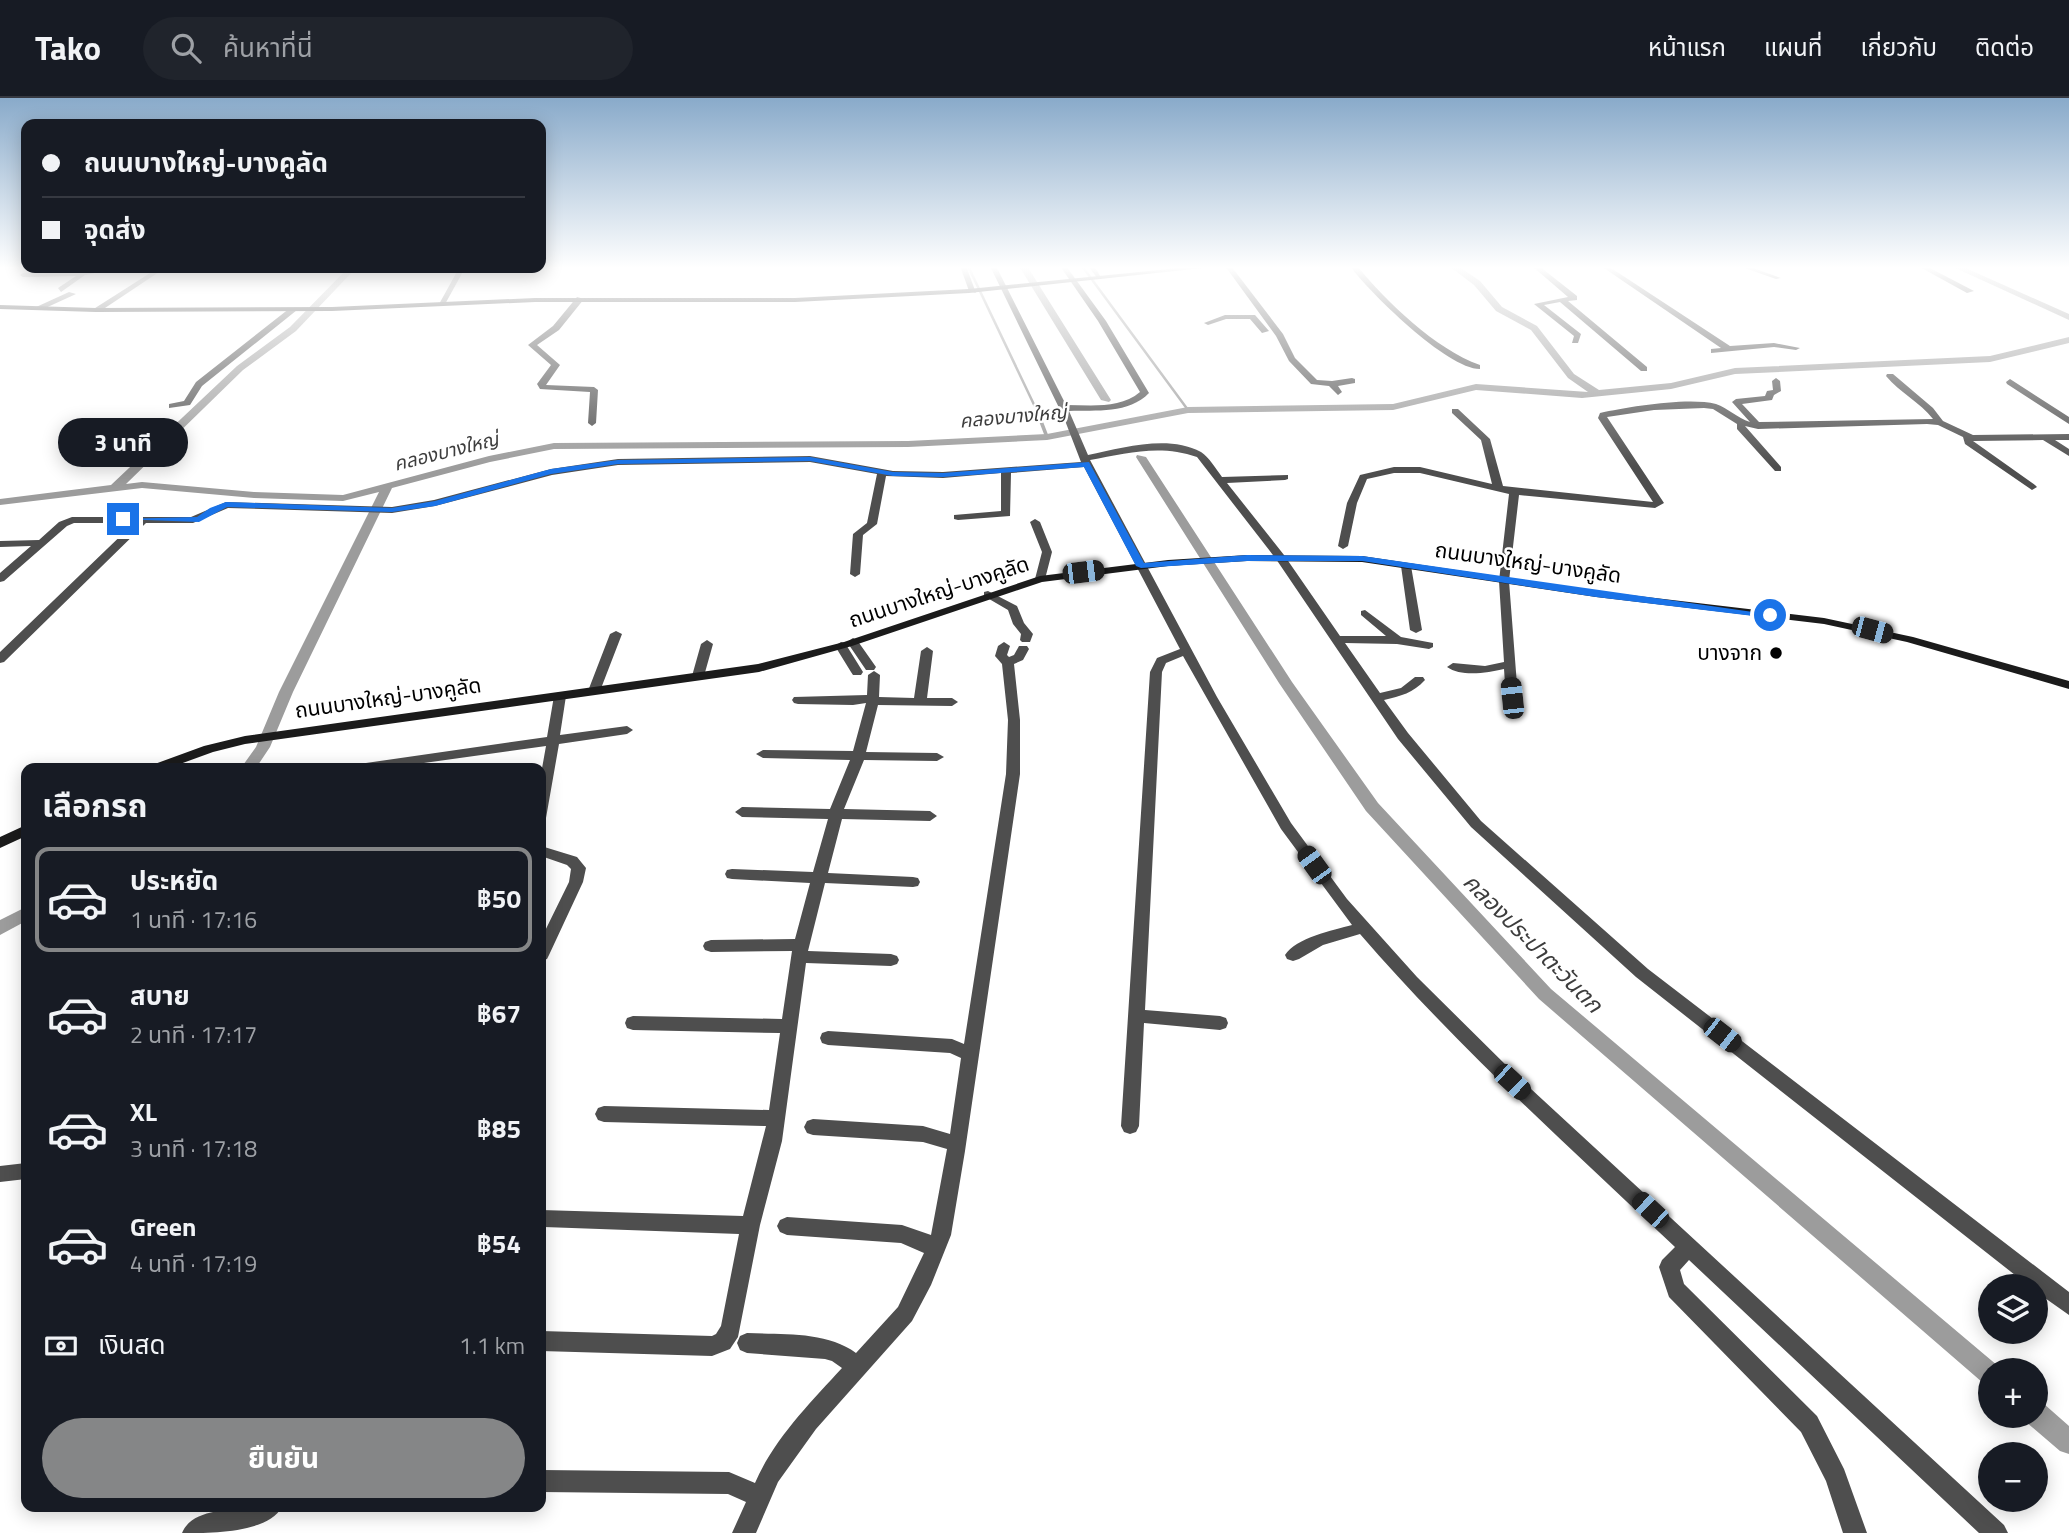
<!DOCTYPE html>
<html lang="th">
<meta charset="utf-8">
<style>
:root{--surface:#171b24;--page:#20242c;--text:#f1f3f6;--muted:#9ea1a6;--line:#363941;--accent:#858687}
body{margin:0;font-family:"Titillium Web","Noto Sans Thai",sans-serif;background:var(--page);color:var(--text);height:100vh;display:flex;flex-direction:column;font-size:26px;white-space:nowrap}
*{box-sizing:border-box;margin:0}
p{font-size:23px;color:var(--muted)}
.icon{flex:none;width:38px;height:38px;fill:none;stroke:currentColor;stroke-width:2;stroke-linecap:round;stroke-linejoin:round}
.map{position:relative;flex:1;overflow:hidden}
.sheet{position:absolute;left:21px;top:665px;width:525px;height:749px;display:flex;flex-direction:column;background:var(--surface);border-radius:14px;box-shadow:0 4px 18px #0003}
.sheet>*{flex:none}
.top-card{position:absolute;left:21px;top:21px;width:525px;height:154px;border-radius:14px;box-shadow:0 4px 18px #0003;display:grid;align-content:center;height:154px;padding:0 21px;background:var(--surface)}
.tools{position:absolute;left:1978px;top:1176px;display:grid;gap:14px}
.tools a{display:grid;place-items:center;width:70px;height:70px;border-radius:50%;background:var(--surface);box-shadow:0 4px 18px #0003;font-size:35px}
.end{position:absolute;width:32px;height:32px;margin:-16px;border:9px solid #1a73e8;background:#fff;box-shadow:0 0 0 4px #fff}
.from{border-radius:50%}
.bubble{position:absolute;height:49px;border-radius:24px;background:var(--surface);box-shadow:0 4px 18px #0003;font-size:23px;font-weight:700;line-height:49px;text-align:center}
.car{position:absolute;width:21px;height:42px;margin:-21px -10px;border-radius:9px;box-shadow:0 0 5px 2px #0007;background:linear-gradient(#222 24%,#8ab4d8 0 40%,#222 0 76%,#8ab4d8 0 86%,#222 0)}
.top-card b{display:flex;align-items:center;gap:24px;height:66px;font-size:26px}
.top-card b+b{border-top:2px solid var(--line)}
.top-card i{width:18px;height:18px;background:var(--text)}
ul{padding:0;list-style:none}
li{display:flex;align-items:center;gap:21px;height:105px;margin:0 14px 10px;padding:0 7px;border:4px solid transparent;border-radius:14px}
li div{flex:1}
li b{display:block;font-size:26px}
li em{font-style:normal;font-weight:700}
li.selected{border-color:var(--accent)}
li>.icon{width:63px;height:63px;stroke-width:1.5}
h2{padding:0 21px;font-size:32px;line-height:84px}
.pay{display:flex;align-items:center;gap:18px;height:77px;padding:0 21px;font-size:26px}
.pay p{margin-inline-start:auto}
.primary-button{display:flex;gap:14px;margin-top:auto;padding:14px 21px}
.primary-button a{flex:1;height:80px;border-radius:42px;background:var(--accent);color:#fff;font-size:28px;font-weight:700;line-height:80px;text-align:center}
header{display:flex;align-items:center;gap:42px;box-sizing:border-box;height:98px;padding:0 35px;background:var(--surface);border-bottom:2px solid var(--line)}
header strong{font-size:33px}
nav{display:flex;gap:38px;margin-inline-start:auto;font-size:24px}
.search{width:490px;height:63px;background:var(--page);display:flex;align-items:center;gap:18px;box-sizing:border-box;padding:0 24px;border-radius:38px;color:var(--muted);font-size:26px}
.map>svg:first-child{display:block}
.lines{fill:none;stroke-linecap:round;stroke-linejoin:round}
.stream-far1{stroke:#9c9c9c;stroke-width:2.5}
.stream{stroke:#9c9c9c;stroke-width:3.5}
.canal{fill:#9c9c9c;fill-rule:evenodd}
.street{fill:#4e4e4e;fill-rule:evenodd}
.secondary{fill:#1b1b1b;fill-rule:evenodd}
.route{fill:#1a73e8}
.poi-dot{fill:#000;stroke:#fff;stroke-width:2.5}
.labels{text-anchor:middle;stroke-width:5;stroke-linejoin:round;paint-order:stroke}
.far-water-label{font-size:19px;font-style:italic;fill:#3d3d3d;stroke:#fff}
.street-label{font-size:21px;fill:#000;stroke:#fff}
.poi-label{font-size:21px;fill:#000;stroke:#fff;text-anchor:end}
.water-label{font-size:23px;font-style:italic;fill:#3d3d3d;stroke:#fff}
</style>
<header>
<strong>Tako</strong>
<div class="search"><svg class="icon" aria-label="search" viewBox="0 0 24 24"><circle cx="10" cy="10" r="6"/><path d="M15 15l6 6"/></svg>ค้นหาที่นี่</div>
<nav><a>หน้าแรก</a><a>แผนที่</a><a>เกี่ยวกับ</a><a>ติดต่อ</a></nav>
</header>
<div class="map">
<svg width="2069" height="1435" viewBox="0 0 2069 1435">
<rect width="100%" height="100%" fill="#fff"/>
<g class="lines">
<!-- stream-far1 -->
<path class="stream-far1" d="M968,168L1038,315
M1082,168L1188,312"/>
<!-- stream -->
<path class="stream" d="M1037,313L1047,339"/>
<!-- canal -->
<path class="canal" d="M1019,168H1027L1111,302L1109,304L1101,302Z
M1449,168H1458L1480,183L1502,209L1537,228L1574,276L1599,292L1671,285L1735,270L1990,258L2069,239V245L1990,264L1735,276L1671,291L1582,300L1476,292L1393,312L1188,315L1047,342L908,349L554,351L490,364L392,390L293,594L270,649L256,670H241L256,649L279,594L379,394L343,403L254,400L142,390L0,407V401L111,387L237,268L290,229L348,170H356L296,233L243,272L126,386L142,384L254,394L343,397L489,358L554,345L908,343L1047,336L1188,309L1393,306L1476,286L1588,294L1568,280L1531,232L1496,213L1474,187Z
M1951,168H1961L2069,216V222Z
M1137,357L1146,359L1292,584L1378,705L1551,891L1998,1268L2000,1272H1990V1288L1982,1284L1539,901L1366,713L1279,585L1136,359Z
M26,809V823L0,837V822Z
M2035,1303L2044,1306L2069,1328V1356L2060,1353L2026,1324L2024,1318H2035Z"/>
<!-- street -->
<path class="street" d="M960,168H966L976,195L969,193Z
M990,168H996L1066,307C1091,307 1120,311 1140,294L1098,223L1060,168H1066L1106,223L1149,295C1129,316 1096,312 1069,313L1088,357C1122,350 1168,336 1201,354C1209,359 1216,371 1222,379L1288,377V381L1285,382L1227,385L1284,457L1340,538H1386L1361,517V513L1365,512L1401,539L1433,545V549L1429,551L1397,546L1345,545L1380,595L1401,590L1415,579H1423L1425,582C1413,595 1401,598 1384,602L1408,635L1481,723L1648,871L2069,1194V1217L2035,1193V1188H2029L1636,879L1471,729L1398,641L1276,461L1197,359C1161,346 1126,355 1090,362L1217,599L1291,725L1347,801L1417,879L1518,979L2004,1427L2008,1435H1979L1689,1162L1680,1172L1684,1186L1817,1318L1844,1371L1867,1435H1843L1826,1383L1801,1334L1669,1199L1659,1169L1662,1162L1675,1149C1567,1047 1457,948 1360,836L1323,847L1299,861L1293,863L1287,861L1285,857C1296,840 1333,832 1352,827L1281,731L1183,558L1166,565L1162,574L1145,912L1220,918L1226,920L1228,925L1226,930L1220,932L1144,925L1139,1028L1136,1034L1130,1036L1124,1034L1121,1028L1150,574L1157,560L1180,551L1084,369L1011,375L1010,418L958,422L954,421V417L1001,413V375L943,380L886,378L877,426L863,437L860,476L855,479L850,476L853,436L867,425L877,376L810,364L618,367L552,377L435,408L392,415L228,410L193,425H146L4,564L0,565V554L134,425H74L67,428L4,483L0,484V475L31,448L0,449V443L39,442L59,424L72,419H191L226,404L392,409L434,402L551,371L618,361L810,358L893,373L943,374L1081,364L1064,320Z
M1088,168H1094L1102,181H1098Z
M1225,168H1231L1283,236L1295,260L1317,282L1332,283L1352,280L1355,281V285L1338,288L1342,294L1338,297L1329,288L1311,286L1289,263L1276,238Z
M1350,168H1357C1387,204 1435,251 1480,267V271C1447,271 1369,194 1350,168Z
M1532,168H1539L1577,198V202L1568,203L1647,269V273H1641L1560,204L1544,207L1581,236L1578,245H1572L1574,238L1534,206L1568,199Z
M1601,168H1608L1730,248L1774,245L1800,250L1796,252L1774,249L1711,255V251L1721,250Z
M1739,168H1748L1781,180L1776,181Z
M1918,168H1926L1974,193L1967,195Z
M158,170H165L99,214L92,212Z
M459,170H465L444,208H438Z
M85,172L95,175L85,177L61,194L58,190L76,178L23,179L20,177L23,175Z
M69,194L76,196L41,212L34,210Z
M577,199L584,201L559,232L537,247L560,267L546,287L594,289L598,292L596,325L592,328L588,325L590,294L540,291L537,286L551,267L528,247L553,228Z
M290,210L297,212L202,288L190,307L169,310V306L184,303L196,284Z
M1225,217H1255L1269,233L1262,235L1250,221H1226L1208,227L1204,225Z
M1887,276H1893L1933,310L1943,323L1973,337L2069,336V342H2055L2069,351V358L2043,342L1973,343L2035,387L2037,389L2032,392L1965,346L1963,339L1938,327L1927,326L1758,331L1745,328L1781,369V373H1775L1737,331V326L1713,311L1704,310L1654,312L1607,319L1664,405L1655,410L1519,397L1509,483L1518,600L1516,603L1512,604L1506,600L1504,571C1487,575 1461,579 1447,569L1453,565L1485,568L1504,564L1499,483L1509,396L1420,375H1394L1367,381L1357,405L1348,448L1343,451L1338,448L1347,405L1360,377L1394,369H1420L1492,386L1481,342L1452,315V311H1458L1490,341L1503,388L1653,404L1598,320L1600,315C1629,309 1687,299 1716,306C1728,310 1737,320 1750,324L1732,304L1736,301L1765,298L1767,293L1773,292L1772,283L1776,280L1780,283L1781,293L1774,297L1772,302L1742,306L1759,324L1933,321C1920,304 1900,295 1886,278Z
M2010,281L2069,319V326L2007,286L2006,284Z
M1035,421L1040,424L1052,454L1045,481L1040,484L1035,481L1042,454L1030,424Z
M1406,465L1411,468L1422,532L1416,535L1410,532L1401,468Z
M988,493L1017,508L1024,525L1033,536L1030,544H1022L1020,542L1021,536L1013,526L1008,512L984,498V494Z
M616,533L622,536L600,593L598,596H590L588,593L610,536Z
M853,540L857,542L876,569L874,572H866L864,569L847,544Z
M707,542L713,546L704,578L698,582L694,581L692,578L701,546Z
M841,544L845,545L863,574L861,577H853L851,574L835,548Z
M1004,544L1010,548L1007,557L1009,559L1014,557L1019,548H1027L1029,551L1023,562L1014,566L1020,622V676L965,1053L951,1137L931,1187L912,1223L816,1331L778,1384L756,1435H732L746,1404L728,1396L541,1394V1372L729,1374L755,1385C774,1341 810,1305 842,1270L832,1263L825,1261L747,1255L740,1252L737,1245L740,1238L747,1235C783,1237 826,1233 856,1255L898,1209L924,1155L901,1145L787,1137L780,1134L777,1128L780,1122L787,1119L902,1127L931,1137L947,1051L923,1044L813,1037L807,1035L804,1029L807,1023L813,1021L923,1028L950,1036L961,960L950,955L828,947L822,945L820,940L822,935L828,933L952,941L964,946L1006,676L1008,622L1002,566L995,558L998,548Z
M927,549L933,553L927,600H952L958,604L952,608L878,607L866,654L937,655L944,659L937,663L864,662L844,711L930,713L937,718L930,723L842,721L828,775L913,779L918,780L920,784L918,788L913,789L825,785L808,853L891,856L897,858L899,862L897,866L891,868L806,865L782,1043L760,1127L738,1239L730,1251L712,1258L541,1253V1233L712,1238L716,1236L721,1228L739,1136L544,1129L541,1128V1112L743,1118L766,1028L604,1024L598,1022L595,1016L598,1010L604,1008L769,1012L780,935L633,932L627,930L625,925L627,920L633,918L782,921L792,853L711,854L705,852L703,848L705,844L711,842L795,841L810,785L732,781L727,780L725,776L727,772L732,771L813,774L828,721L742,719L735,714L742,709L830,711L850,662L763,660L756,656L763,652L853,653L866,605L853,607L798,606L794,605L792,602L794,599L867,597L868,577L874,573L880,577L879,599L914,600L921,553Z
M560,594L566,598L560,637L627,628L633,632L627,636L559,646L546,720L541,722V676L546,648L388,670H352L359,666L547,639L554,598Z
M541,748L577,759L586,770L583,784L549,857L547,861L541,863V841L569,784L571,771L567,767L541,758Z
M26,1065V1081L0,1084V1068Z
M249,1409H282C268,1435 211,1435 182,1435C192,1411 227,1413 249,1409Z"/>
<!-- secondary -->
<path class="secondary" d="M1199,168H1221L969,195L795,204H535L332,213L96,214L0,211V207L96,210L332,209L535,200H795L969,191Z
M1247,457L1362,458L1596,493L1824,520L1913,539L2069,583V591L1907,544L1824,526L1596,499L1362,464L1247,463L1168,468L1042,484L852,548L759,574L245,646L213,654L169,670H150L152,667L204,648L245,638L758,566L844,544L1040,478L1168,462Z
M26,727V738L0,750V739Z"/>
</g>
<!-- sky -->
<linearGradient id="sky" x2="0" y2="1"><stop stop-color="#89aaca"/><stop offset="0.46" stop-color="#fff"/><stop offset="1" stop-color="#fff" stop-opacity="0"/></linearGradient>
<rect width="2069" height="369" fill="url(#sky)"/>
<!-- route -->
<path class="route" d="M810,359L893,374L943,375L1089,364L1144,465L1247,457L1362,458L1774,517L1770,520L1596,499L1362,463H1247L1141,470L1136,468L1084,369L943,379L893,378L810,363L618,366L551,376L435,408L392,414L227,409L199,424L119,421L197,419L210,410L226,404L392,410L435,403L551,371L618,362Z"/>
<!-- markers -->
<circle class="poi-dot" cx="1776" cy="555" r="7"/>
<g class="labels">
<!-- far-water labels -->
<g class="far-water-label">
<text transform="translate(1013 318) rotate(-5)" y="7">คลองบางใหญ่</text>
<text transform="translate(446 353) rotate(-14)" y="7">คลองบางใหญ่</text>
</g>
<!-- street labels -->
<g class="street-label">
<text transform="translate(1528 465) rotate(8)" y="7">ถนนบางใหญ่-บางคูลัด</text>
<text transform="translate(939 494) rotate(-18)" y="7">ถนนบางใหญ่-บางคูลัด</text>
<text transform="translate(388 600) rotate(-8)" y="7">ถนนบางใหญ่-บางคูลัด</text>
</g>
<!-- poi labels -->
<g class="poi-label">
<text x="1762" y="562">บางจาก</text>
</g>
<!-- water labels -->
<g class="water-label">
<text transform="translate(1533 845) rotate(45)" y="8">คลองประปาตะวันตก</text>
</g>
</g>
</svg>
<div class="tools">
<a><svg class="icon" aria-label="layers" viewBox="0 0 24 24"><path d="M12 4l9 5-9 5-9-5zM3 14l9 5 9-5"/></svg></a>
<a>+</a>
<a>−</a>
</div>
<i class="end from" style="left:1770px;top:517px"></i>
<i class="end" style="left:123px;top:421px"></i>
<div class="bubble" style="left:58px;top:320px;width:130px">3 นาที</div>
<i class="car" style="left:1083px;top:474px;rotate:83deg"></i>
<i class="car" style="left:1872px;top:532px;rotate:105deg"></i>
<i class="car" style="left:1512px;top:600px;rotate:354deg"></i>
<i class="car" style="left:1314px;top:767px;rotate:324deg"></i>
<i class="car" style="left:1722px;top:937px;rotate:128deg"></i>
<i class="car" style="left:1512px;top:984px;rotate:133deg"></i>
<i class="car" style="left:1650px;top:1112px;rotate:313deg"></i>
<div class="top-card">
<b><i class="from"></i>ถนนบางใหญ่-บางคูลัด</b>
<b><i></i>จุดส่ง</b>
</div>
<section class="sheet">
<h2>เลือกรถ</h2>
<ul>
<li class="selected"><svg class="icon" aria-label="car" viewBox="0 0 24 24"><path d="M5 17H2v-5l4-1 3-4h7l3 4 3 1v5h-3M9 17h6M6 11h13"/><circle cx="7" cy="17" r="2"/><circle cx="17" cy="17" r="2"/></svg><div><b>ประหยัด</b><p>1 นาที · 17:16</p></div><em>฿50</em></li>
<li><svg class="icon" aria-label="car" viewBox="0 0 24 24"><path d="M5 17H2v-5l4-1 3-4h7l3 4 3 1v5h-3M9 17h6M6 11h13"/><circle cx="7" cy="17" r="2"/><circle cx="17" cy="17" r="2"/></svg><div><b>สบาย</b><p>2 นาที · 17:17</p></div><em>฿67</em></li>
<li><svg class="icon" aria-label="car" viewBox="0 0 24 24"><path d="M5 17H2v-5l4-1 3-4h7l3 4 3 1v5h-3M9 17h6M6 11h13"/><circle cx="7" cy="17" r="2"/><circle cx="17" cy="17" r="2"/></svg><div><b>XL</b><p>3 นาที · 17:18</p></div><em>฿85</em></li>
<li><svg class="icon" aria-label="car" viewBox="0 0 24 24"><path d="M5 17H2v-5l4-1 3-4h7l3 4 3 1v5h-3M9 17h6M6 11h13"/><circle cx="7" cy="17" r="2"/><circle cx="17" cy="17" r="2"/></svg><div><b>Green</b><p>4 นาที · 17:19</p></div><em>฿54</em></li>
</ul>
<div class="pay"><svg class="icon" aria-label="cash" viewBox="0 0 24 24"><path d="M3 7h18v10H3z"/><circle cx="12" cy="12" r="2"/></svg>เงินสด<p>1.1 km</p></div>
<div class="primary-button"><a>ยืนยัน</a></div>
</section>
</div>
